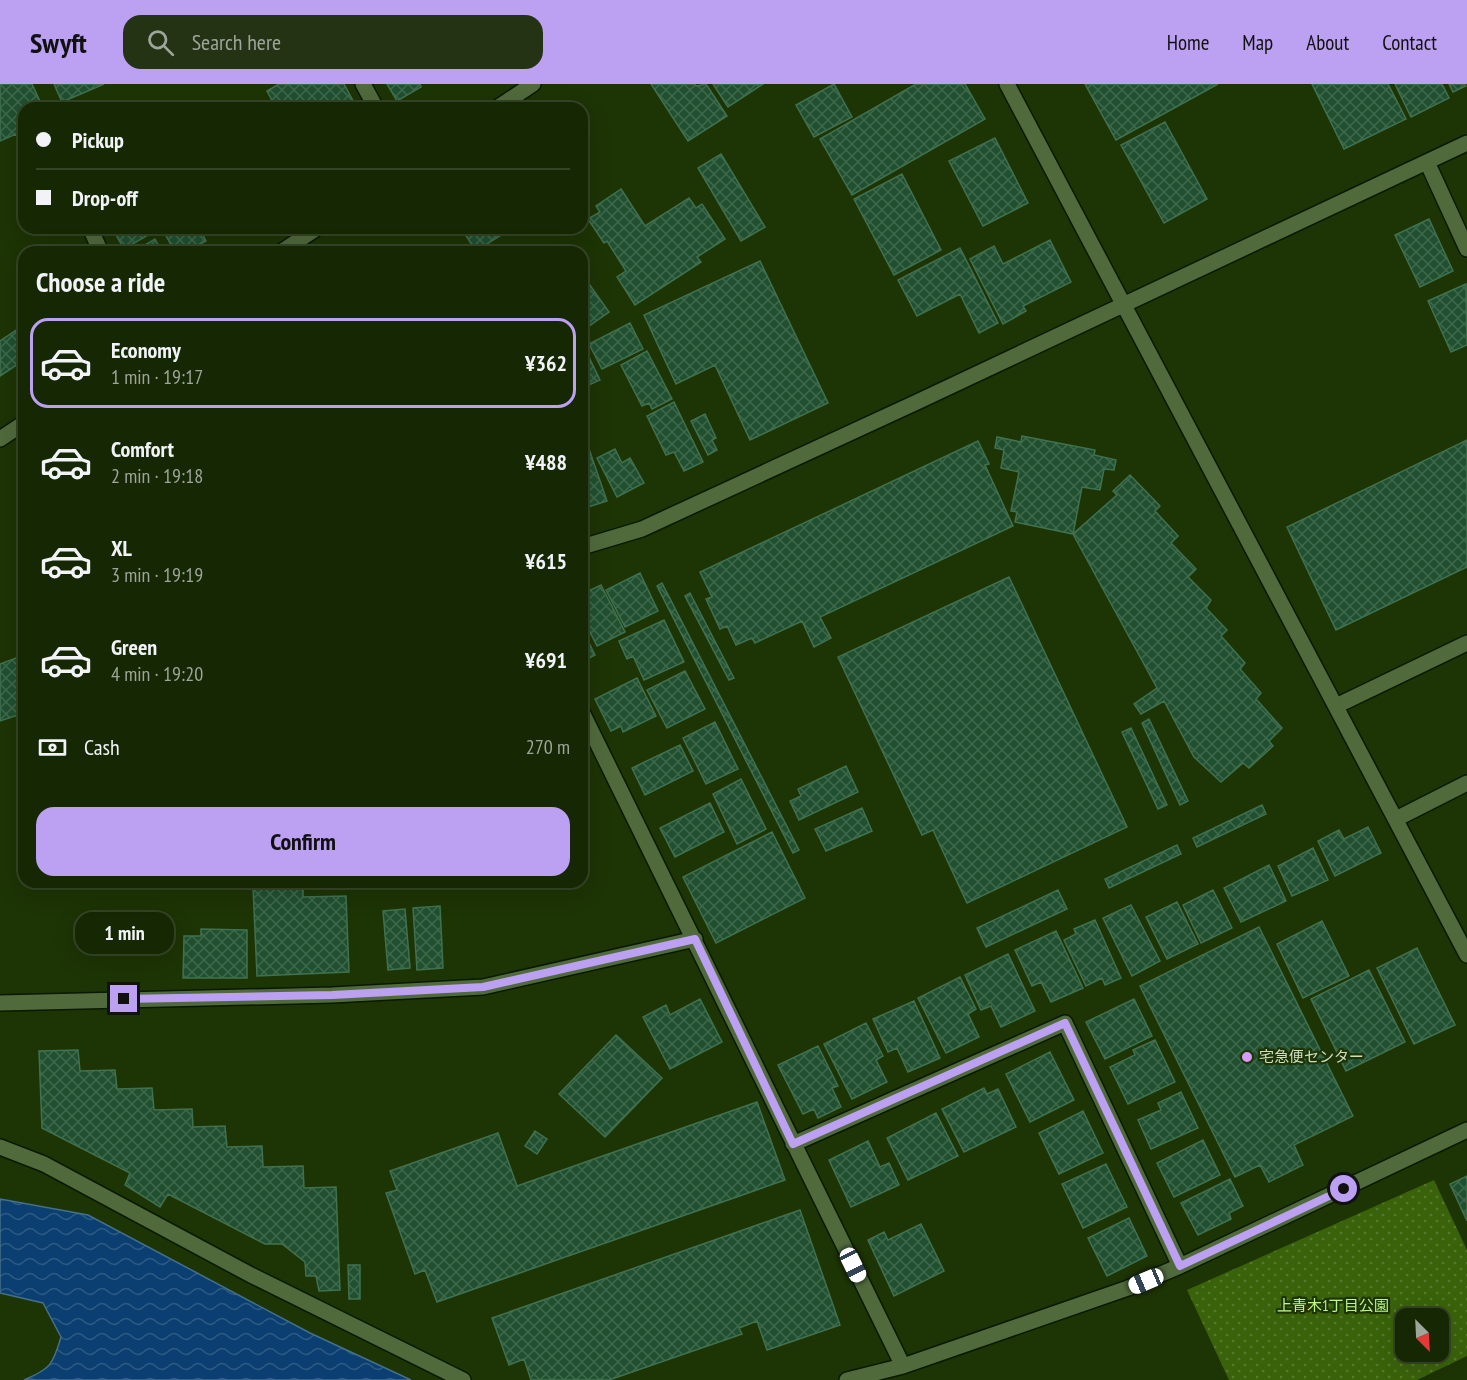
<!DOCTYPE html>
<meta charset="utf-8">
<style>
:root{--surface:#162704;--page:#233313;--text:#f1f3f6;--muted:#9ea59a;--line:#354426;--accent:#bca0f2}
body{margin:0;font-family:"PT Sans Narrow","Noto Sans JP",sans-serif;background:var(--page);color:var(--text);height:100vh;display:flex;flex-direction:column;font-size:22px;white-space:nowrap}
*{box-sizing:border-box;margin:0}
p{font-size:20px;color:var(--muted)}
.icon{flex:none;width:33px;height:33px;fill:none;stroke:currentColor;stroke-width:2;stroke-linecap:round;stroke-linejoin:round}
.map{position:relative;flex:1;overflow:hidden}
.sheet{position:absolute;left:18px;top:162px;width:570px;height:642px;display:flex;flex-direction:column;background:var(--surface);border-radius:18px;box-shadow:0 6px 24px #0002,0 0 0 2px var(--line)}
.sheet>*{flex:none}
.hud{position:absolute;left:18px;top:18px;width:570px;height:132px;border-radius:18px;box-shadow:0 6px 24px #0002,0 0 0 2px var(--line);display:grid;align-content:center;height:132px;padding:0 18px;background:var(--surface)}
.needle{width:39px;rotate:156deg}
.fabs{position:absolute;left:1395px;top:1224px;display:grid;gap:12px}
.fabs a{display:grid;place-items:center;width:54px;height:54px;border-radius:12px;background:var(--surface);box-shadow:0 6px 24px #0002,0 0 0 2px var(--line);font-size:30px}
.end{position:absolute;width:27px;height:27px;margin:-14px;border:8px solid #bca0f2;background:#111;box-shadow:0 0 0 3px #111}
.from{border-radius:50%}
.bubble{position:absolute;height:42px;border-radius:18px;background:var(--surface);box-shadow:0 6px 24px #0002,0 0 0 2px var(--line);font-size:20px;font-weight:700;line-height:42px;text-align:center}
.car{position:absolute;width:18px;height:36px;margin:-18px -9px;border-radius:8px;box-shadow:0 0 4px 2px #0007;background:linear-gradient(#fff 24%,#345 0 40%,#fff 0 76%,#345 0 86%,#fff 0)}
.hud b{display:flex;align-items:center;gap:21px;height:57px;font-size:22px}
.hud b+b{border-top:2px solid var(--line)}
.hud i{width:15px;height:15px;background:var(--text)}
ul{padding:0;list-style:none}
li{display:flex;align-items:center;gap:18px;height:90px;margin:0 12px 9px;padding:0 6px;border:3px solid transparent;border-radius:18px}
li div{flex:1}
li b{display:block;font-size:22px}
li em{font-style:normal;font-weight:700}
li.active{border-color:var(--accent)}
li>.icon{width:54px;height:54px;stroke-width:1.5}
h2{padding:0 18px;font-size:27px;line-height:72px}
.pay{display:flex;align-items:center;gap:15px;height:66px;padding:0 18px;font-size:22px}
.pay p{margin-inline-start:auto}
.action{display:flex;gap:12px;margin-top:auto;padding:12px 18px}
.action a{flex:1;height:69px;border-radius:18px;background:var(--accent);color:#111;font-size:24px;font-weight:700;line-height:69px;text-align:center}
header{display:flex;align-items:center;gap:36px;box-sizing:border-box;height:84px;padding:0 30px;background:var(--accent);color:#111}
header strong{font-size:28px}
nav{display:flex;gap:33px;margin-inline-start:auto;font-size:21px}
.search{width:420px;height:54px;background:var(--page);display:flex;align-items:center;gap:15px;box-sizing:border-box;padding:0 21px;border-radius:18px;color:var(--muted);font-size:22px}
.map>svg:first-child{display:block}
.park{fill:url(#park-dots);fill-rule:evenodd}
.water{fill:url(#water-waves);stroke:#466f8a;stroke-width:1.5}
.building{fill:url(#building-cross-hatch);stroke:#41714f;stroke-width:1.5}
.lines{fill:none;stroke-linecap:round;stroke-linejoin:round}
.lane-casing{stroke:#091a00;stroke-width:18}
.street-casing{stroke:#091a00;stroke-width:18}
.secondary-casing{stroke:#091a00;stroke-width:18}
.lane{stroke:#506a3c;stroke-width:15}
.street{stroke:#506a3c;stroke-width:15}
.secondary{stroke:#506a3c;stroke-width:15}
.route{stroke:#bca0f2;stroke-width:8}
.poi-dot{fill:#d79bf9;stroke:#1d3405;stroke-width:2}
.labels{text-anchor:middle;stroke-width:4.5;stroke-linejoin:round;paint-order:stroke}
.poi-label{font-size:15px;fill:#cfdec4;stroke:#1d3405;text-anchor:start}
.park-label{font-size:15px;fill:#b9f686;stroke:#1d3405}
</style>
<header>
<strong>Swyft</strong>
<div class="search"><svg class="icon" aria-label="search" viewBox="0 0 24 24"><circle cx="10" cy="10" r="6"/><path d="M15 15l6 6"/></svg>Search here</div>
<nav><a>Home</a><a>Map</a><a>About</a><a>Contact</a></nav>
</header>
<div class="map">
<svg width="1467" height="1296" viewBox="0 0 1467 1296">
<defs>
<pattern id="park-dots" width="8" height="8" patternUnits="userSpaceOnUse" patternTransform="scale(1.5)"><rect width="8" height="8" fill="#3a620a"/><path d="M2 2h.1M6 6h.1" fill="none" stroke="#55782c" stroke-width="1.8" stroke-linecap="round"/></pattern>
<pattern id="water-waves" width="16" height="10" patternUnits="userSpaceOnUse" patternTransform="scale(1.5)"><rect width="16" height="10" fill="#0b3f71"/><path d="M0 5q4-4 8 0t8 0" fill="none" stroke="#2e5a84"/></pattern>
<pattern id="building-cross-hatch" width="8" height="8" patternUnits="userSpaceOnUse" patternTransform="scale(1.5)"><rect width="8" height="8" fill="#205030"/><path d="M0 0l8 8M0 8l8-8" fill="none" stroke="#3f694c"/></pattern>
</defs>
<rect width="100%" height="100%" fill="#1d3405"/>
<!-- park -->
<path class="park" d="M1434,1096L1467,1166V1272L1417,1296H1229L1187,1206ZM1406,1234H1438V1268H1406Z"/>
<!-- water -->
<path class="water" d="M0,1115L88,1131L310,1249L411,1296H24C50,1285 53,1281 61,1253L43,1219L0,1209Z"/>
<!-- building -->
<path class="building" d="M0,0H32L43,24H24V57L20,59L16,50L0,57Z
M54,0H104L62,18Z
M279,0H344L357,24H276L267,7Z
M387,0H420L421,3L397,17Z
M651,0H695L696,2L706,0L727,32L688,57Z
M713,0H763L728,23Z
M834,0L852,33L814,53L796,21Z
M916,0H965L985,35L852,111L820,55Z
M1085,0H1218L1116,56Z
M1312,0H1388L1406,35L1344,65Z
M1395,0H1442L1449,14L1411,33Z
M1449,0H1465L1466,2L1453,8Z
M1165,38L1207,115L1164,139L1121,61Z
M995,54L1028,119L983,142L949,77Z
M721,70L765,143L741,157L698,84Z
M902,90L941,166L894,191L854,115Z
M621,105L645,142L689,114L696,124L702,120L725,155L697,173L701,178L635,221L617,193L626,187L607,157L604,159L588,135L600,128L596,122Z
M1429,135L1453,187L1420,203L1395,151Z
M112,144H153L155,147L124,165Z
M177,144H199L206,157L185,168L181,162L174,166L165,150Z
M461,144H512L476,167Z
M155,155L162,168H133Z
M1050,156L1071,198L1023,222L1026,227L1003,240L970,175L994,162L1003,180Z
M960,164L998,239L979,249L960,210L917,232L898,196Z
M760,177L828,319L750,356L715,281L676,300L644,231Z
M582,190L609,228L582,247Z
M1466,200L1467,261L1451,268L1428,217Z
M630,239L643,265L602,285L589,260Z
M24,241V276L0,292V257Z
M586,267L600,296L582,304V269Z
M647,267L672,315L652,325L649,319L642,322L621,281Z
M674,318L703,378L684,387L674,368L666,371L647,332Z
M705,330L716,354L712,356L717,366L708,371L691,337Z
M1022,352L1095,366L1094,371L1116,376L1114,386L1104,385L1100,406L1082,403L1073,450L1015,438L1017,428L1011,427L1019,388L1001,384L1004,366L995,364L997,353L1021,358Z
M1467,356V483L1336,546L1287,443Z
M978,357L989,380L985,381L1013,442L820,533L831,554L814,563L802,537L755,559L752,554L736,561L727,542L720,545L706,515L712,513L700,488Z
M589,365L607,417L582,425V368Z
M615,365L622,379L630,374L644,399L617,413L597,374Z
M1130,391L1160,422L1155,427L1178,452L1171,459L1196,485L1188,493L1211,516L1206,524L1227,546L1221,552L1245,579L1240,585L1261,609L1256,615L1282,644L1269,657L1273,662L1249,684L1243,679L1221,698L1194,673L1164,617L1141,630L1134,620L1157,604L1073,450L1117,411L1113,407Z
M640,489L658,527L625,543L606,506Z
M1009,493L1127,743L967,819L933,746L922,751L838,573Z
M662,499L799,766L793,769L657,502Z
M601,501L625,548L597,562L582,532V510Z
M690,509L734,594L729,596L685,512Z
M664,536L684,578L644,596L633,572L627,575L619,557Z
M582,545L595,571L582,578Z
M24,571V629L0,637V580Z
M685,587L705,625L667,644L647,606Z
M637,594L656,632L623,648L621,642L611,647L595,615Z
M1149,635L1188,717L1180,721L1142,639Z
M715,638L738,685L706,700L683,654Z
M1131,644L1167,721L1158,725L1122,648Z
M680,661L693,687L645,711L632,684Z
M846,682L858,708L799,736L790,717L801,712L798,705Z
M741,695L766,745L737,760L713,710Z
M710,719L724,748L675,773L660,744Z
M1262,721L1266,730L1197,763L1193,754Z
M862,724L872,747L826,767L815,745Z
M1368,743L1381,769L1335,792L1318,757L1339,746L1344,755Z
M772,748L805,814L716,859L683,793Z
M1177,761L1181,770L1109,804L1105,795Z
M1313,764L1328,796L1292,812L1278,782Z
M1269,781L1286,817L1241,838L1224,804Z
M303,801V813L346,812L349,888L257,892L253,803Z
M1058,806L1067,825L986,863L977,844Z
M1213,806L1232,844L1201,859L1183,821Z
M1177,818L1198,860L1167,875L1146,833Z
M1131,821L1160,877L1132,892L1103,834Z
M440,822L443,884L417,886L413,824Z
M405,825L410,884L388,886L383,827Z
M1095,836L1121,894L1105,901L1102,894L1086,902L1064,856L1076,850L1074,845Z
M1322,837L1349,892L1303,914L1277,860Z
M1259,843L1353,1032L1294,1061L1303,1081L1269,1098L1260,1081L1235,1093L1140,902Z
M201,845L247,846V894H183L184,852H201Z
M1056,847L1083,904L1051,918L1041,898L1032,902L1015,866Z
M1417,864L1455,941L1414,960L1377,884Z
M1008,870L1035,927L1001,943L991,922L981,926L965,891Z
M1369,886L1405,958L1346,987L1311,915Z
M960,893L976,925L968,930L979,953L946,969L918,914Z
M700,915L722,958L670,985L643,933L666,921L670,931Z
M1134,915L1152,952L1105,975L1086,938Z
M914,917L940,974L908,988L897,964L888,968L873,935Z
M866,939L883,972L876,976L887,998L852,1015L824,960Z
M616,951L662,994L605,1053L559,1010Z
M1155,956L1175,998L1128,1020L1110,983L1135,971L1133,966Z
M818,962L838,1002L832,1004L841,1023L818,1034L814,1025L803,1030L778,981Z
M78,966L80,987L115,986L117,1005L152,1004L154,1026L192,1025L193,1043L225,1042L227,1063L262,1062L263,1083L303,1082L304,1104L336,1103L340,1206L319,1207L316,1192H306L305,1178L282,1160H265L168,1110L160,1123L125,1101L130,1089L42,1044L39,967Z
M1050,968L1074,1016L1030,1038L1006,990Z
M984,1004L987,1010L998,1005L1016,1043L964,1068L942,1025Z
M1181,1008L1198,1044L1151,1065L1138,1036L1161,1026L1158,1019Z
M757,1018L785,1096L437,1218L425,1186L415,1190L386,1109L397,1106L390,1087L498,1049L517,1102Z
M1083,1027L1103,1069L1059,1090L1039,1049Z
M936,1029L958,1072L908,1096L887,1054Z
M535,1047L547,1055L537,1070L525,1062Z
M1203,1056L1220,1091L1174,1113L1157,1079Z
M868,1057L880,1083L889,1079L899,1101L851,1123L829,1076Z
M1106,1080L1127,1123L1083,1144L1062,1100Z
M1467,1092V1137L1450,1100Z
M1230,1095L1243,1122L1229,1129L1231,1135L1198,1151L1181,1119Z
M800,1126L840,1241L767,1266L757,1237L739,1244L742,1250L609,1296H531L524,1275L509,1281L492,1234Z
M1129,1134L1147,1172L1107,1192L1088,1154Z
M921,1140L944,1187L894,1212L868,1156L884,1148L888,1156Z
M348,1181H360V1215H349Z"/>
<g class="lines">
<defs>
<path id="lane" d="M363,0L376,24
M1427,78L1467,165
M90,144L101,168"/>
<path id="street" d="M1336,622L1467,559
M582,628C691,846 795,1065 903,1282
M1396,735L1467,699
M0,919L332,911L483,903L695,855
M793,1060L1065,939L1180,1182
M0,1063L44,1080L251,1191L463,1296
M847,1296L903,1282L1128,1204L1180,1182L1467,1046"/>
<path id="secondary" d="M1007,0L1467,871
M497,24L533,0
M281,168L317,144
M0,355L24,339
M582,463L642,445L917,318L1467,59"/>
</defs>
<!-- lane casing -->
<use href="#lane" class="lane-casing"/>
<!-- street casing -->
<use href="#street" class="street-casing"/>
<!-- secondary casing -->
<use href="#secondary" class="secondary-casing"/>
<!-- lane -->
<use href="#lane" class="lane"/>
<!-- street -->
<use href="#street" class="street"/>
<!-- secondary -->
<use href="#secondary" class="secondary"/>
</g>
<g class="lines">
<!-- route -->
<path class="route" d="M124,915L332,911L483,903L695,855L793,1060L1065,939L1180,1182L1344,1105"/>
</g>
<!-- markers -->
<circle class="poi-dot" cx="1247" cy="973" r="6"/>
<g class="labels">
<!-- poi labels -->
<g class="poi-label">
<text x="1259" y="978">宅急便センター</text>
</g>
<!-- park labels -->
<g class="park-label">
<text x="1333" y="1227">上青木1丁目公園</text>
</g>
</g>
</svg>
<div class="fabs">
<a><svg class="needle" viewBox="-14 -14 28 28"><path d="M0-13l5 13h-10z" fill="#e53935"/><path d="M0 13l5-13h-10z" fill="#9ea59a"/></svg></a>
</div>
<i class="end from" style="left:1344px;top:1105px"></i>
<i class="end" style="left:124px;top:915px"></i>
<div class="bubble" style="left:75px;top:828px;width:99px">1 min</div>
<i class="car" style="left:853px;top:1181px;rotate:154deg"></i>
<i class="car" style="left:1146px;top:1197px;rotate:247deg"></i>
<div class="hud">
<b><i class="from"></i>Pickup</b>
<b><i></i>Drop-off</b>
</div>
<section class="sheet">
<h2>Choose a ride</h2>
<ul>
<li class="active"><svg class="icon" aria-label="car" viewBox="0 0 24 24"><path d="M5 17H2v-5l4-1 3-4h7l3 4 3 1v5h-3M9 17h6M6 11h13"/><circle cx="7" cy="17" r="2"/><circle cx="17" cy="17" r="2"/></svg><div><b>Economy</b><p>1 min · 19:17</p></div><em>¥362</em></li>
<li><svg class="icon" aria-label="car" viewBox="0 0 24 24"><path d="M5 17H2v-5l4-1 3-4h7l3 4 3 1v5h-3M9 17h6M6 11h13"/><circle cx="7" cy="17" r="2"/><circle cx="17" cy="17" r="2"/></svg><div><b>Comfort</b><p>2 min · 19:18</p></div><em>¥488</em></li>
<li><svg class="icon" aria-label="car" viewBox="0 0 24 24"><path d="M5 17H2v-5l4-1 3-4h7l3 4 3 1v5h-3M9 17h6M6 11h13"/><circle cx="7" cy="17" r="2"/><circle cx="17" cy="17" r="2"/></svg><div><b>XL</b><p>3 min · 19:19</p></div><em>¥615</em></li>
<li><svg class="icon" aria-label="car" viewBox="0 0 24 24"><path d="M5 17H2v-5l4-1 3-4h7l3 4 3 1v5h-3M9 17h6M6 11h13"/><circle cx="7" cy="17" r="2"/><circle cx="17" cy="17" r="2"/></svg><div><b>Green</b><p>4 min · 19:20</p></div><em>¥691</em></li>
</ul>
<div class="pay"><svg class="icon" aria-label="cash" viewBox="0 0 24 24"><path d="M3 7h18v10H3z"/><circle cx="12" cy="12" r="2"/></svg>Cash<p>270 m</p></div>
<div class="action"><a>Confirm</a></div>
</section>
</div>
